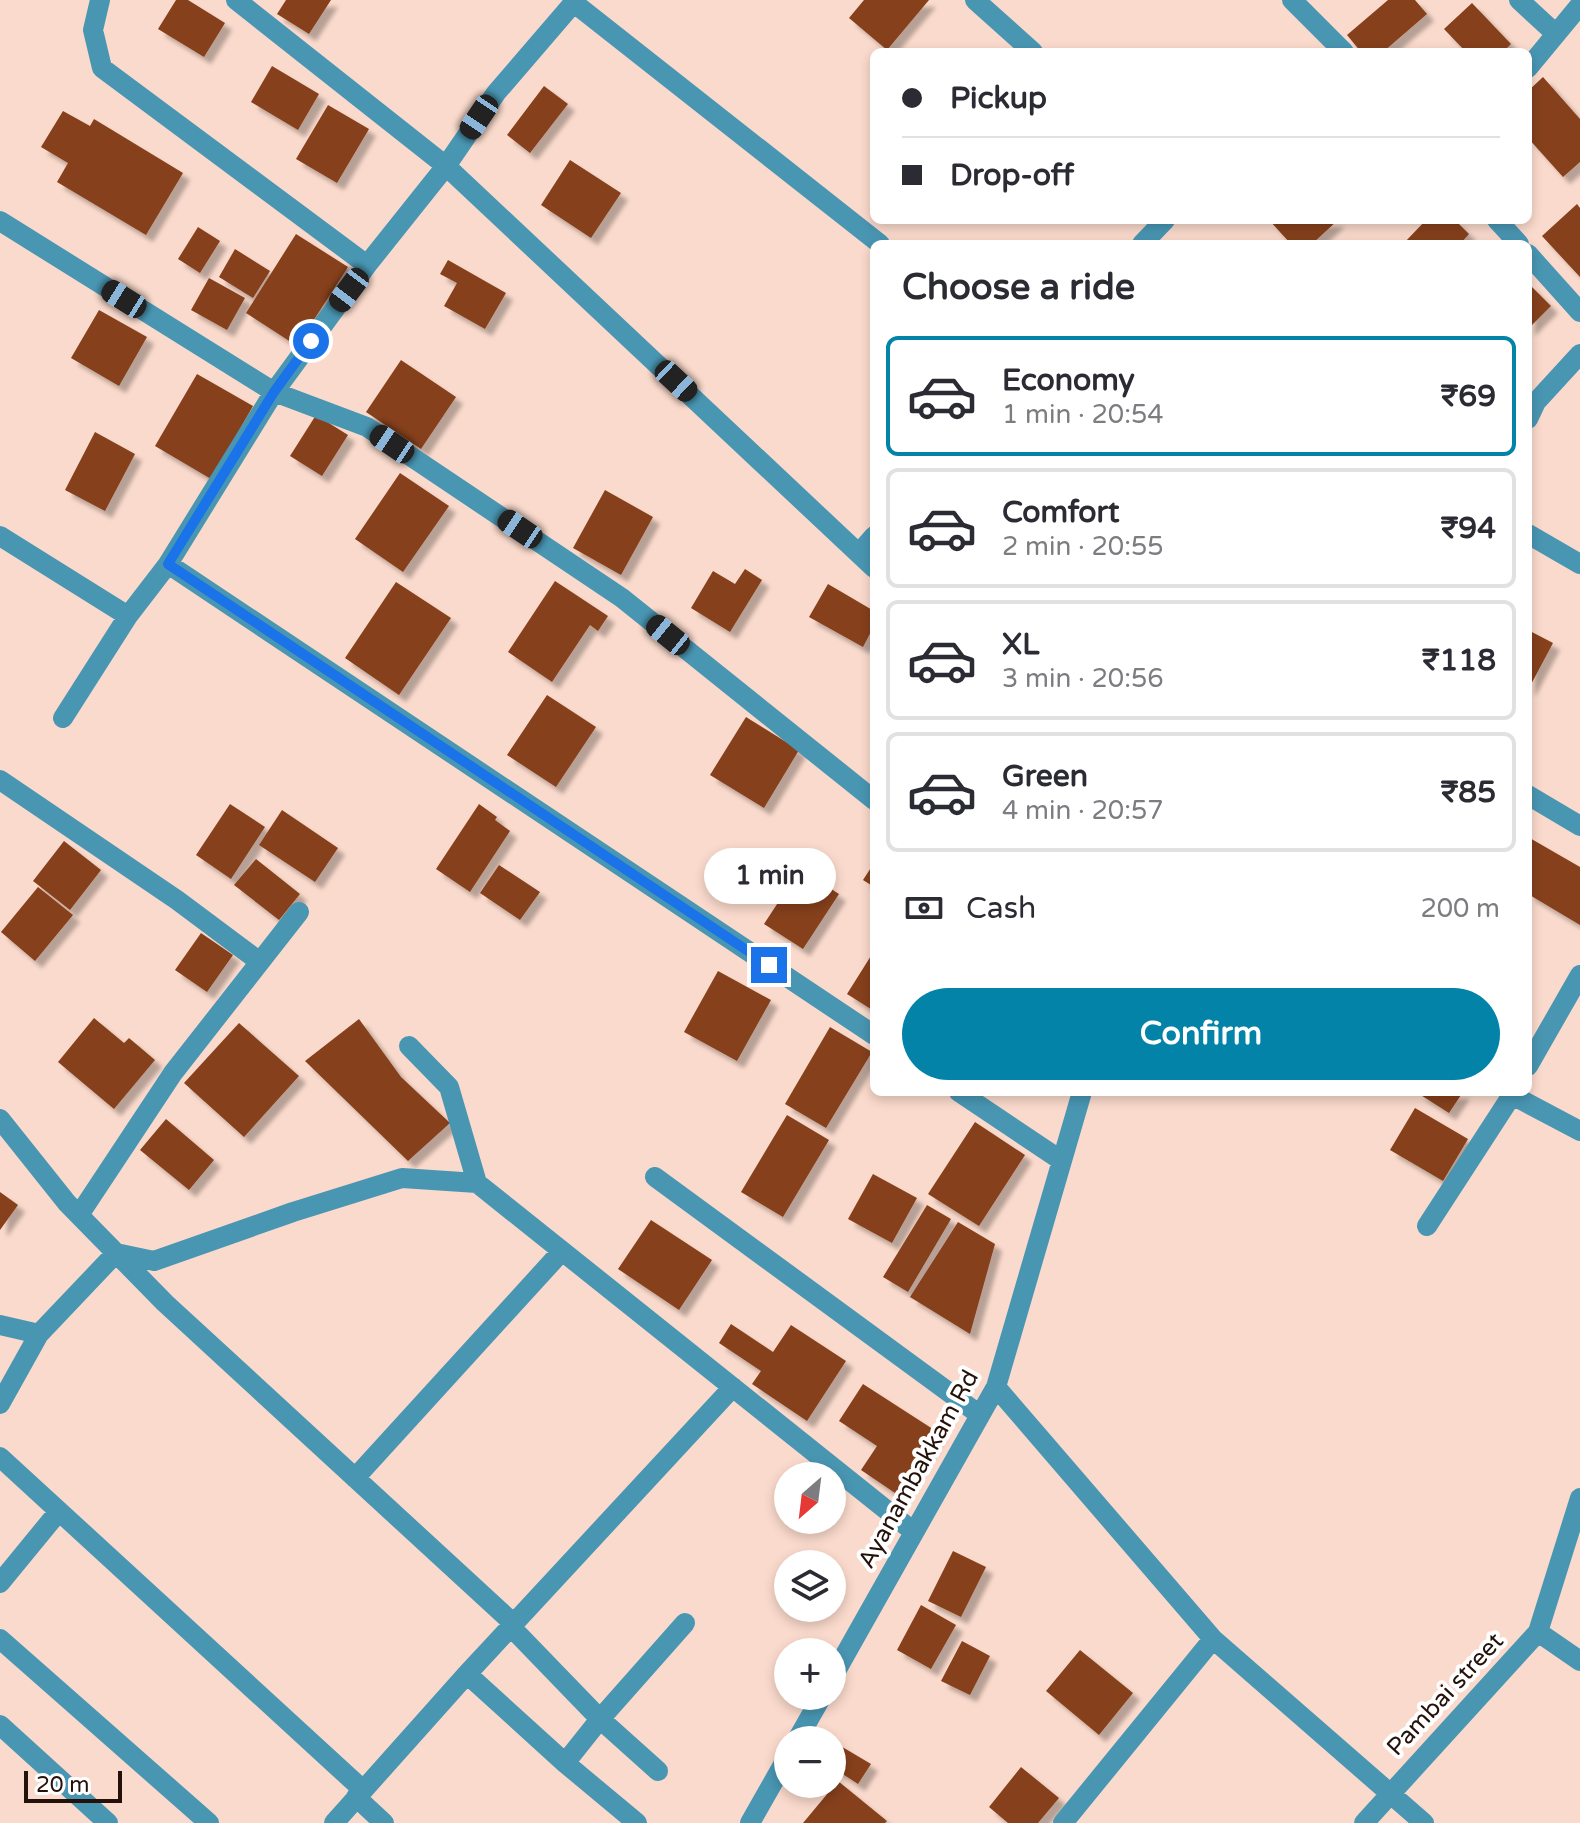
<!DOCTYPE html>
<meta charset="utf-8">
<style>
:root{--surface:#fff;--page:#f7f7f7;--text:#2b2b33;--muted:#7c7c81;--line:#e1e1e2;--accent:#0283a7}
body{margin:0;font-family:"Varela Round",sans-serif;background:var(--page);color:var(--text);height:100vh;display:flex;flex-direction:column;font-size:30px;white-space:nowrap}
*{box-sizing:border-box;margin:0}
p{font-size:26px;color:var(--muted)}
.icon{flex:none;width:44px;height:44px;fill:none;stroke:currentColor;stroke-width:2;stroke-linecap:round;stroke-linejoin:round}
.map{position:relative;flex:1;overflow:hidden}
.panel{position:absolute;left:870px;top:240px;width:662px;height:856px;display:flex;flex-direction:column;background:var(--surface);border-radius:12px;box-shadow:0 4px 12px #0003}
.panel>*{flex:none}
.hud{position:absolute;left:870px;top:48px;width:662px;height:176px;border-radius:12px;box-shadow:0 4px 12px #0003;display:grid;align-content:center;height:176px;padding:0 32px;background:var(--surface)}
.needle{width:52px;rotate:208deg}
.buttons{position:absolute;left:774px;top:1462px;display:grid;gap:16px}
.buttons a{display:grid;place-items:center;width:72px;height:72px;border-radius:50%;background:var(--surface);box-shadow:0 4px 12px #0003;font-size:40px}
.scale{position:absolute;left:24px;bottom:20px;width:98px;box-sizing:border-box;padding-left:8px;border:4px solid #24120a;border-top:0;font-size:22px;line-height:28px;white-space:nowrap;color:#24120a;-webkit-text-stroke:6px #fff;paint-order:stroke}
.end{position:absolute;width:36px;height:36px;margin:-18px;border:10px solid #1a73e8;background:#fff;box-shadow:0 0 0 4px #fff}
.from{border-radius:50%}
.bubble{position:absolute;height:56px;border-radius:28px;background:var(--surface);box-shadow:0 4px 12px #0003;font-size:26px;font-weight:700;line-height:56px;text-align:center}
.car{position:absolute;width:24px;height:48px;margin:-24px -12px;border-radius:10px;box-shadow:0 0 6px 2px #0007;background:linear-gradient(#222 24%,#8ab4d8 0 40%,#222 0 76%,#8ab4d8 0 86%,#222 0)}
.hud b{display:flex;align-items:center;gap:28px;height:76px;font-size:30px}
.hud b+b{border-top:2px solid var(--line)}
.hud i{width:20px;height:20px;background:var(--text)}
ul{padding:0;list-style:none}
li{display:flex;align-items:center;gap:24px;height:120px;margin:0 16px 12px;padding:0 16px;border:4px solid var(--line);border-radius:12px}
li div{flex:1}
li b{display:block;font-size:30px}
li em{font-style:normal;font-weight:700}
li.selected{border-color:var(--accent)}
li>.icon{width:72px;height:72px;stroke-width:1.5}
h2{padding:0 32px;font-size:36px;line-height:96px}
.pay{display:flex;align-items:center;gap:20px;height:88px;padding:0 32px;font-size:30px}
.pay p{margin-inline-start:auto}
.action{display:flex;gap:16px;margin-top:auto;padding:16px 32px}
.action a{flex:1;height:92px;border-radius:48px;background:var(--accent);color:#fff;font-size:32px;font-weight:700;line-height:92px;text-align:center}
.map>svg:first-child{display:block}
.building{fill:#86401b;filter:url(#shadow)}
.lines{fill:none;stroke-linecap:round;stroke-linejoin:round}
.minor{stroke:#4996b3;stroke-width:20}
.route{stroke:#1a73e8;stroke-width:10}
.labels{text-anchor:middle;stroke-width:8;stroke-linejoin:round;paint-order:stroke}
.street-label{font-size:24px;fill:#24120a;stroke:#fff}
</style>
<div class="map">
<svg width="1580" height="1823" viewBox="0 0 1580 1823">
<defs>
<filter id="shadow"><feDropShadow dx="7" dy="7" stdDeviation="2" flood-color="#0004"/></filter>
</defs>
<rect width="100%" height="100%" fill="#fadacc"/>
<!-- building -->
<path class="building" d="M176,0H188L225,23L204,57L158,29Z
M286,0H331L309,34L277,14Z
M864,0H929L887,50L849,18Z
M1388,0H1415L1427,14L1383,52H1361L1347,35Z
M1472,3L1511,44L1503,52H1466L1444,29Z
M272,66L319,94L298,130L251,102Z
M1543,77L1580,119V162L1563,177L1528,138V91Z
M544,86L568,104L530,153L507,135Z
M328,105L369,129L337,183L296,159Z
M63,111L90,126L94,119L183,173L146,235L57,182L68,163L41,147Z
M570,160L621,193L591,238L541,205Z
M1577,204L1580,208V277L1542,236Z
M1269,220H1338L1312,244H1291Z
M1426,220H1455L1469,234L1460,244H1403Z
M198,227L220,241L200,273L178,259Z
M296,234L348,267L297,346L246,313Z
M235,249L270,271L253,298L219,277Z
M448,260L506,293L485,329L444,306L457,283L440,274Z
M209,278L245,298L227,330L191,310Z
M1528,283L1551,306L1528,329Z
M99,310L147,337L119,386L71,358Z
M401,360L456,397L421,449L366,412Z
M197,374L253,406L211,479L155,446Z
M316,415L348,435L322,476L290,456Z
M95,432L135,454L105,511L65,490Z
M400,473L449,506L403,572L355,539Z
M605,490L653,517L621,575L573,548Z
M745,569L762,580L730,632L691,608L713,571L735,584Z
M555,581L608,616L598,631L590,625L552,682L508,652Z
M396,582L451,618L399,695L345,658Z
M828,584L874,611V626L863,647L809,617Z
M1528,630L1553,643L1528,690Z
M547,695L596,727L556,787L507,755Z
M746,717L799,750L764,808L710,775Z
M230,804L265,827L231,879L196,855Z
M479,804L497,817L495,820L510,831L470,892L436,869Z
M282,810L338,848L315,882L259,845Z
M1528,837L1580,867V925L1528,894Z
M64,841L101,870L70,910L33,881Z
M256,859L300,894L279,920L234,885Z
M874,863V887L863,880Z
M499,865L540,892L520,920L480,893Z
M800,869L839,894L803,949L764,924Z
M38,887L73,915L35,961L1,932Z
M201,933L233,955L207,992L175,970Z
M874,951V1011L847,994Z
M718,971L771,1000L737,1061L684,1032Z
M94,1018L124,1043L129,1038L155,1060L114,1109L58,1062Z
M359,1019L401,1077L450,1123L408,1161L305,1061Z
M239,1023L299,1076L244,1137L184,1083Z
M830,1027L872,1052L826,1128L785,1104Z
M1416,1092H1463L1449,1113Z
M1415,1108L1468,1139L1443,1181L1390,1150Z
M787,1115L829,1140L783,1217L741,1192Z
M166,1119L214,1160L189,1190L140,1150Z
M975,1122L1025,1155L979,1226L928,1194Z
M873,1174L917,1198L892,1243L848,1219Z
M0,1192L18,1205L0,1230Z
M927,1205L951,1219L908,1292L883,1277Z
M651,1220L712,1260L679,1310L618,1269Z
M958,1222L995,1244L970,1334L910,1297Z
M731,1324L773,1352L791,1325L846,1361L807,1421L752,1384L761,1371L719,1343Z
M863,1384L939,1433L898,1495L861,1470L877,1446L839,1421Z
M953,1551L986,1567L961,1617L928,1601Z
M921,1605L956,1625L931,1669L897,1650Z
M962,1641L990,1656L970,1695L941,1681Z
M1080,1650L1133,1693L1099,1735L1046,1691Z
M839,1745L871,1764L858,1784L832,1767V1756Z
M1021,1767L1059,1798L1038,1823H1008L989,1807Z
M838,1781L887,1821L885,1823H803Z"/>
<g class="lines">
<!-- minor -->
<path class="minor" d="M100,0L93,30L102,68L367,265
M236,0L446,166L367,265L274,392L168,564L874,1035
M576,0L496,93L446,166L874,568
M975,0L1033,52
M1292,0L1344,52
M1519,0L1556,34
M574,3L880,244
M1528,68L1580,5
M1497,220L1519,244
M0,221L274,392L367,427L622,598L874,800
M1142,244L1165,220
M1528,254L1580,312
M1528,419L1536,402L1580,354
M1528,534L1580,564
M0,536L128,616
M859,553L874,536
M63,718L128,616L168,564
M0,780L177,900L260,962
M1528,795L1580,826
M409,1046L449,1087L477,1183
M1528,1066L1580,975
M959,1092L1062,1161
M1513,1092L1512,1095L1580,1131
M0,1119L67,1203L165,1303L514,1624
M655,1177L980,1415
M79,1215L173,1073L299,912
M1427,1226L1512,1095
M116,1253L154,1261L293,1212L402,1178L477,1183L914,1532
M0,1325L39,1334L116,1253
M996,1387L1213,1639L1424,1823
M0,1404L39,1334
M0,1457L363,1790
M355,1478L562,1251
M0,1583L59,1511
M511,1627L600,1719L658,1771
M1538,1632L1580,1661
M0,1639L209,1823
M467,1674L565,1763L637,1823
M832,1678L996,1387L1082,1092
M0,1725L108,1823
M797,1740L822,1696
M565,1763L600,1719L685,1623
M356,1797L384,1823
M334,1823L467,1674L733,1387
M750,1823L788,1756
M1063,1823L1213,1639
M1364,1823L1538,1632L1580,1498"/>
</g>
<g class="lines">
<!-- route -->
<path class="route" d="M311,341L274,392L168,564L769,965"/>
</g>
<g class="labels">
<!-- street labels -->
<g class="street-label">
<text transform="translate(918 1469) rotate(-61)" y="8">Ayanambakkam Rd</text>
<text transform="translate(1445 1694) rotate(-47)" y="8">Pambai street</text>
</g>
</g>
</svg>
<div class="buttons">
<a><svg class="needle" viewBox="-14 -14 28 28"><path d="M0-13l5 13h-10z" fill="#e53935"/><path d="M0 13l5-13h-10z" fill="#7c7c81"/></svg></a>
<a><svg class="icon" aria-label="layers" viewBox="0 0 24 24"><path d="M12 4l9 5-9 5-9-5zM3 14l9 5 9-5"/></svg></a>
<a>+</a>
<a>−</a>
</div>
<div class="scale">20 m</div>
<i class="end from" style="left:311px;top:341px"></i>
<i class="end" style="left:769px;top:965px"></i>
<div class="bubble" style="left:704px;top:848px;width:132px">1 min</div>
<i class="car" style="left:479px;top:117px;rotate:214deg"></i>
<i class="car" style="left:349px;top:290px;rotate:217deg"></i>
<i class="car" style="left:124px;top:299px;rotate:302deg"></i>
<i class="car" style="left:676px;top:381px;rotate:133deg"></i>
<i class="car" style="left:392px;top:444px;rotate:304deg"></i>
<i class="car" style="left:520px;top:529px;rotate:304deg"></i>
<i class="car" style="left:668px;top:635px;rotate:309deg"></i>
<div class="hud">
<b><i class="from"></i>Pickup</b>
<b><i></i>Drop-off</b>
</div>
<section class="panel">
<h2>Choose a ride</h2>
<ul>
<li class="selected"><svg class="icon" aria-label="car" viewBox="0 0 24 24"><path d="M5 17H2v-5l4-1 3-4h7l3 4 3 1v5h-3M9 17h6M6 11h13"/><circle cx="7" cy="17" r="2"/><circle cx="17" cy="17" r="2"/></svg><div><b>Economy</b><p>1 min · 20:54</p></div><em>₹69</em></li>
<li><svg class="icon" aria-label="car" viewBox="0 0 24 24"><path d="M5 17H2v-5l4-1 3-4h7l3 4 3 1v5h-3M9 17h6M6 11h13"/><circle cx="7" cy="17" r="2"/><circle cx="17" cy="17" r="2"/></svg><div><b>Comfort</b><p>2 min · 20:55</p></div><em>₹94</em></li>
<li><svg class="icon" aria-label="car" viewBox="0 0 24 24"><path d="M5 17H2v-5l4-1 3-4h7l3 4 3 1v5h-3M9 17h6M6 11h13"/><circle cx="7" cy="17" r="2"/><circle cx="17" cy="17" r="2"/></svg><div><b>XL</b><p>3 min · 20:56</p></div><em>₹118</em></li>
<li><svg class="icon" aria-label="car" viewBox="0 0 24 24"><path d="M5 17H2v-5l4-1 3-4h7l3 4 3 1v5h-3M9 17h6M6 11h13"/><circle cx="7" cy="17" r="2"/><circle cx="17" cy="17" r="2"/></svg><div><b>Green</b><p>4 min · 20:57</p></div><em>₹85</em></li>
</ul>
<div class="pay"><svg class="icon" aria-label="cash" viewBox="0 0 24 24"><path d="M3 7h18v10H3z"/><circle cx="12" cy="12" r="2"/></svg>Cash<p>200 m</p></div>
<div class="action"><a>Confirm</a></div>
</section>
</div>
